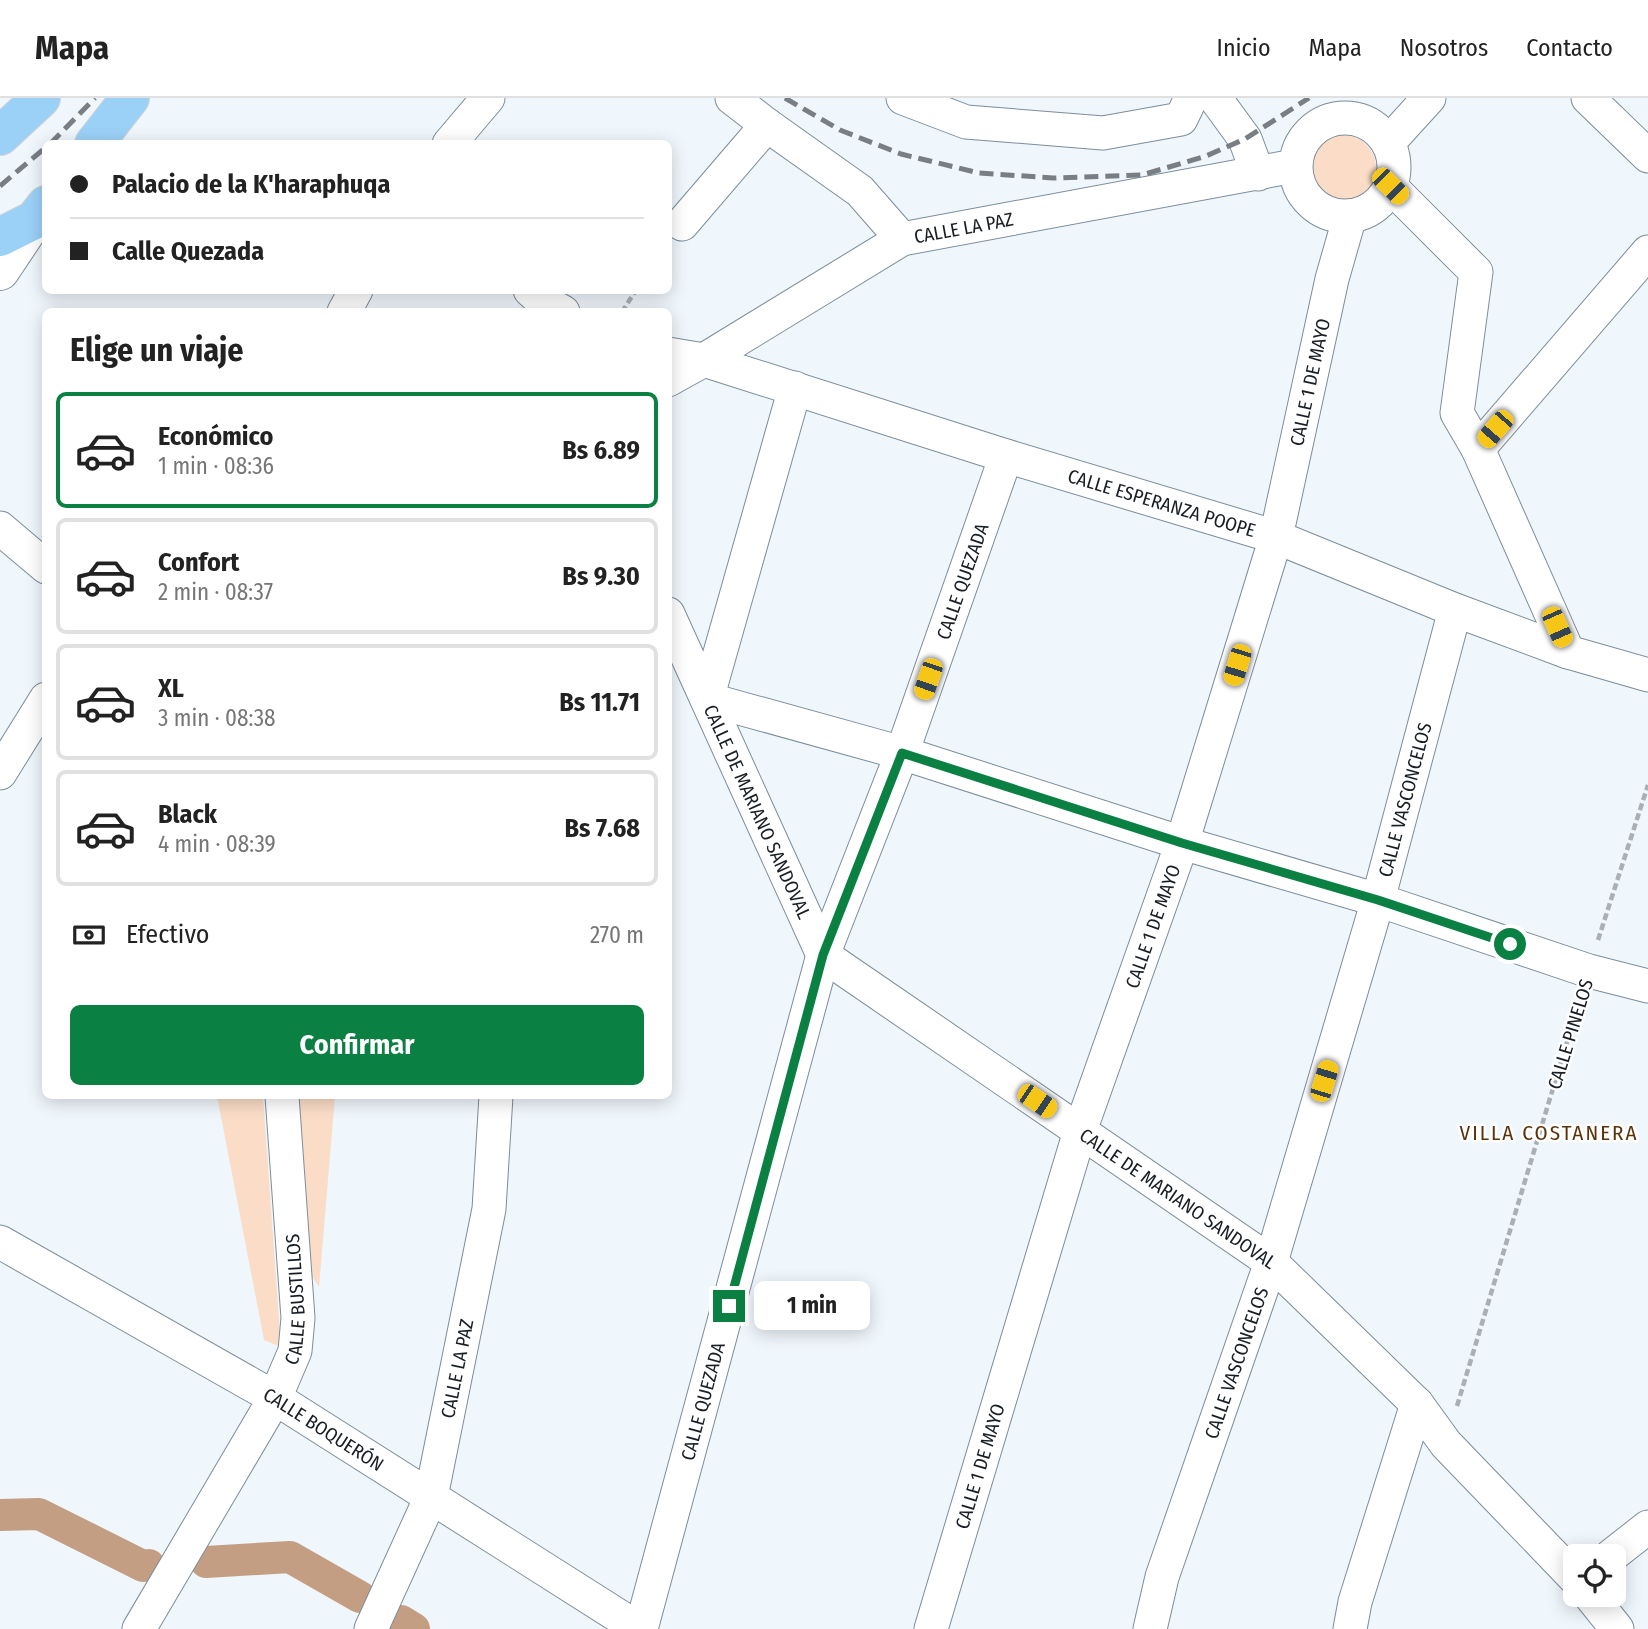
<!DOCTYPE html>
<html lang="es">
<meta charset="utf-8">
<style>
:root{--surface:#fff;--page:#f6f6f6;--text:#222;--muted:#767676;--line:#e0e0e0;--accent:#0b8043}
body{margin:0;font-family:"Fira Sans Condensed",sans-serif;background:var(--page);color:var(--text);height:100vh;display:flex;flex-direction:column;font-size:26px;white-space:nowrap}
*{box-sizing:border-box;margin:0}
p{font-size:23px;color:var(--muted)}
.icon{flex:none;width:38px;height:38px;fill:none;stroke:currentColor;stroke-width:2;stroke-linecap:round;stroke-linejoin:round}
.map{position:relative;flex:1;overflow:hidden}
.sheet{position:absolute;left:42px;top:210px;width:630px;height:791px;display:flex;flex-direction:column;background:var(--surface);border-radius:10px;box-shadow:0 4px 18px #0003}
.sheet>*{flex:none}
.guide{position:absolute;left:42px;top:42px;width:630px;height:154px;border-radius:10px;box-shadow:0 4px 18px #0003;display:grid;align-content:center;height:154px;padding:0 28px;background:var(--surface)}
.fabs{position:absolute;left:1563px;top:1446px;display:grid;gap:14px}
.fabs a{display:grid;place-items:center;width:63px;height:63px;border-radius:10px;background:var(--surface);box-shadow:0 4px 18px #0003;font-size:35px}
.end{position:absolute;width:32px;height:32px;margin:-16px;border:9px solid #0b8043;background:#fff;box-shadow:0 0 0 4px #fff}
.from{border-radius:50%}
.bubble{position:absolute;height:49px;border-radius:10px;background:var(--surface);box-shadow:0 4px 18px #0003;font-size:23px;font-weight:700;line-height:49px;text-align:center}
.car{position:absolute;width:21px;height:42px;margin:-21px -10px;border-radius:9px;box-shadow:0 0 5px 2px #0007;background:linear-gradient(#f5c518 24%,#345 0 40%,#f5c518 0 76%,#345 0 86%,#f5c518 0)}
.guide b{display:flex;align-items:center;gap:24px;height:66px;font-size:26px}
.guide b+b{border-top:2px solid var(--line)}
.guide i{width:18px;height:18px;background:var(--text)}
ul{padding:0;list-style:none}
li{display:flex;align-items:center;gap:21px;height:116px;margin:0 14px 10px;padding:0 14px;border:4px solid var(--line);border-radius:10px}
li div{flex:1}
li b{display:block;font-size:26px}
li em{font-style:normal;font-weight:700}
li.current{border-color:var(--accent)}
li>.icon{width:63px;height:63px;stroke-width:1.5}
h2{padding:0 28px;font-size:32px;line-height:84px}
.pay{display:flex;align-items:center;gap:18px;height:77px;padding:0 28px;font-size:26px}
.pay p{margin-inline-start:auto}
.primary-button{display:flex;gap:14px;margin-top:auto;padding:14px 28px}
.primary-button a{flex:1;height:80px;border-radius:10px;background:var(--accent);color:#fff;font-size:28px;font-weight:700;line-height:80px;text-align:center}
header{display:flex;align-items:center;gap:42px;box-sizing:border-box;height:98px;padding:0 35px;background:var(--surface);border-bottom:2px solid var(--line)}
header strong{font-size:33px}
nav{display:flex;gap:38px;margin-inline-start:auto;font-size:24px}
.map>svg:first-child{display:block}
.green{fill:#fbddc7}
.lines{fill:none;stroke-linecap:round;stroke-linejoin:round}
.canal{stroke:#c49e82;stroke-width:32}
.minor-casing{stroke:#7c8d9b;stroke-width:35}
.secondary-casing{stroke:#7c8d9b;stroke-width:40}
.primary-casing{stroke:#d1d2d3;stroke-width:40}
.path{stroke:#a9afb5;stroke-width:4.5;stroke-dasharray:7 3.5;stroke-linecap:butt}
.minor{stroke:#fff;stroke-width:33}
.secondary{stroke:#fff;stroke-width:38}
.primary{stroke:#9cd1f7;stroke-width:38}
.rail{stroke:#787e84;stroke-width:5;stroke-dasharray:14 7;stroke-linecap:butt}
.route{stroke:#0b8043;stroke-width:9}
.labels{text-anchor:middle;stroke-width:5;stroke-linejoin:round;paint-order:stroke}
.street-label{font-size:19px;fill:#181e24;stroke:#fff}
.neighbourhood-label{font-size:21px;letter-spacing:2px;fill:#5c3208;stroke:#fff}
</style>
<header>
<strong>Mapa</strong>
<nav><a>Inicio</a><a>Mapa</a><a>Nosotros</a><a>Contacto</a></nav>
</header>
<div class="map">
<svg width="1648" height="1531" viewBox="0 0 1648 1531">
<rect width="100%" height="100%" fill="#eff6fc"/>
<!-- green -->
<path class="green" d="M1310 70a33 33 0 1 1 66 0a33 33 0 1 1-66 0Z
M217,998H263L281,1249L264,1242Z
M299,998H335L319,1189L306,1169Z"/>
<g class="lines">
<!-- canal -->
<path class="canal" d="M0,1417L39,1416L143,1468L149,1467
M206,1464L290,1459L360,1499
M401,1523L414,1531"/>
<defs>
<g id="minor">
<path d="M732,0L767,27L860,93L902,141"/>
<path d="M903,0L966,24L1103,35L1181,21L1191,0"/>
<path d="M1215,0L1245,41L1258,76"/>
<path d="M1588,0L1648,58"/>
<circle cx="1345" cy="69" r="49"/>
<path d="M1388,45L1429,0"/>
<path d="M449,46L488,0"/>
<path d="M1390,88L1476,174L1457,315L1478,351L1568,554"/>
<path d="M682,126L767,27"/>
<path d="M530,192L540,201L563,214"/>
<path d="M344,214L356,192"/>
<path id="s1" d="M668,256L704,262L1006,358L1276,439L1455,512L1568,554L1648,577"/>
<path id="s2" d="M668,282L704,262L902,141L1294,68"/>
<path d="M1478,351L1648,154"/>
<path d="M0,430L46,469"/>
<path id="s3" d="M668,516L823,857L1271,1164L1417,1306L1446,1346L1575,1480"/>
<path d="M707,601L902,655L1182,745L1378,802L1589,873L1648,888"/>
<path d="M707,601L795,290"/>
<path d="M0,675L46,601"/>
<path id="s4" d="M0,1144L275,1300L639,1531"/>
<path d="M1611,1458L1648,1429"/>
<path d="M1589,1496L1617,1531"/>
<path id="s5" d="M139,1531L275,1300L295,1253L298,1220L282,998"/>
<path id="s6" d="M371,1531L431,1399L489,1111L496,998"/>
<path id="s7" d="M641,1531L823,857L902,655L1006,358"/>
<path id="s8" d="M931,1531L1080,1033L1182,745L1276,439L1332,181L1350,118"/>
<path id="s9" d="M1150,1531L1162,1479L1271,1164L1378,802L1455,512"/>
<path d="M1350,1531L1355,1504L1417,1306"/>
</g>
<path id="secondary" d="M0,173L34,122"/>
<path id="primary" d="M0,38L41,0
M94,46L130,0
M0,139L34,122L46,107"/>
</defs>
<!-- minor casing -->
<use href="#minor" class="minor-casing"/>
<!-- secondary casing -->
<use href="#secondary" class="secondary-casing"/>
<!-- primary casing -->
<use href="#primary" class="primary-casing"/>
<!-- path -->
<path class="path" d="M622,214L636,192
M1598,842L1648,687
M1457,1308L1580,901"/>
<!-- minor -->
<use href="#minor" class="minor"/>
<!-- secondary -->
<use href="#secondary" class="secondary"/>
<!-- primary -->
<use href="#primary" class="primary"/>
<!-- rail -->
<path class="rail" d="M785,0L840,32L901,56L979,75L1053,80L1142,77L1206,58L1245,41L1309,0
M50,46L95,0
M0,88L46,49"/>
</g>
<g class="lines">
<!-- route -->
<path class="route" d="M729,1208L823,857L902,655L1182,745L1378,802L1510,846"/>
</g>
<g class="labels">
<!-- street labels -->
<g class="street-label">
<text dy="7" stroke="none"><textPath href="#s2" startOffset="336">CALLE LA PAZ</textPath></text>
<text dy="7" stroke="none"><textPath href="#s8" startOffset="1304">CALLE 1 DE MAYO</textPath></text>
<text dy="7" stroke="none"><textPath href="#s1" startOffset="516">CALLE ESPERANZA POOPE</textPath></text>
<text dy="7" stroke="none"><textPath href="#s7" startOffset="1097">CALLE QUEZADA</textPath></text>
<text dy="7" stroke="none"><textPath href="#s9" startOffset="868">CALLE VASCONCELOS</textPath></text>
<text dy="7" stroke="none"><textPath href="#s3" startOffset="217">CALLE DE MARIANO SANDOVAL</textPath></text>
<text dy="7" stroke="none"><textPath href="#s8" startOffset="737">CALLE 1 DE MAYO</textPath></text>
<text transform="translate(1570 936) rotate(-73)" y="7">CALLE PINELOS</text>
<text dy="7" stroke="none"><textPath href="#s3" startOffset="805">CALLE DE MARIANO SANDOVAL</textPath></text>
<text dy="7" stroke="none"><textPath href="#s5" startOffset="371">CALLE BUSTILLOS</textPath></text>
<text dy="7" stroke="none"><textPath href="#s9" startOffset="280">CALLE VASCONCELOS</textPath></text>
<text dy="7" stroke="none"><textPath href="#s6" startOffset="276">CALLE LA PAZ</textPath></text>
<text dy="7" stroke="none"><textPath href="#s7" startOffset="236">CALLE QUEZADA</textPath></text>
<text dy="7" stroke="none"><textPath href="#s4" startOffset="374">CALLE BOQUERÓN</textPath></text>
<text dy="7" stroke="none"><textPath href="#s8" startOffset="170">CALLE 1 DE MAYO</textPath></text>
</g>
<!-- neighbourhood labels -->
<g class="neighbourhood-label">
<text x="1549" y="1042">VILLA COSTANERA</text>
</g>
</g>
</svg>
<div class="fabs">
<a><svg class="icon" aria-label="locate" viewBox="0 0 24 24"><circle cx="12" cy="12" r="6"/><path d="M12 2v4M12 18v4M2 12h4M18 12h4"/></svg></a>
</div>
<i class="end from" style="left:1510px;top:846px"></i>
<i class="end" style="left:729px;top:1208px"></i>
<div class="bubble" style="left:754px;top:1183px;width:116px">1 min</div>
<i class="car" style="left:1390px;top:88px;rotate:135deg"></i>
<i class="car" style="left:1495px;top:331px;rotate:221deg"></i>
<i class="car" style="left:1557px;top:529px;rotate:156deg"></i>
<i class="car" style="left:1237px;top:567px;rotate:197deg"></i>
<i class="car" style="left:928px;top:581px;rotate:199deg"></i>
<i class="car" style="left:1324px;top:983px;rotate:17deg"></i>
<i class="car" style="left:1037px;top:1003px;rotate:124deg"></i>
<div class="guide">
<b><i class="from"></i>Palacio de la K'haraphuqa</b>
<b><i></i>Calle Quezada</b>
</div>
<section class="sheet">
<h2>Elige un viaje</h2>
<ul>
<li class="current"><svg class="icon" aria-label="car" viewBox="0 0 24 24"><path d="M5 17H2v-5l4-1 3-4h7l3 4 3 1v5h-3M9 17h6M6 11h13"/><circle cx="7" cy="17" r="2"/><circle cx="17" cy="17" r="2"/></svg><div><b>Económico</b><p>1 min · 08:36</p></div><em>Bs 6.89</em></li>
<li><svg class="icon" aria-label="car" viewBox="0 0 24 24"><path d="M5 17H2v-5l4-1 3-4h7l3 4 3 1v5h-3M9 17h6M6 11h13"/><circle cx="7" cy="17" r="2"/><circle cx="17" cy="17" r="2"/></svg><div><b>Confort</b><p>2 min · 08:37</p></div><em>Bs 9.30</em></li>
<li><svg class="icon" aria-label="car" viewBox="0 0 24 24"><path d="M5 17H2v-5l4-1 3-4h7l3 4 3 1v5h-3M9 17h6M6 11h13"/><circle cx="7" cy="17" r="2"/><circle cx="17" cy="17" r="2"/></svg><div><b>XL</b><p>3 min · 08:38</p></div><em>Bs 11.71</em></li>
<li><svg class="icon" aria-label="car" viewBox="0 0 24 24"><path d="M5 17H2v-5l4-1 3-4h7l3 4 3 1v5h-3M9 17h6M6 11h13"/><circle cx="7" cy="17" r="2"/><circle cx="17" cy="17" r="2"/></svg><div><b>Black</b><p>4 min · 08:39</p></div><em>Bs 7.68</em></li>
</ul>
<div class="pay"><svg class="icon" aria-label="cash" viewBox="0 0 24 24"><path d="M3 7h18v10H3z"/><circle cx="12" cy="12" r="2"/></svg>Efectivo<p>270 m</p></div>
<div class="primary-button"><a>Confirmar</a></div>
</section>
</div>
